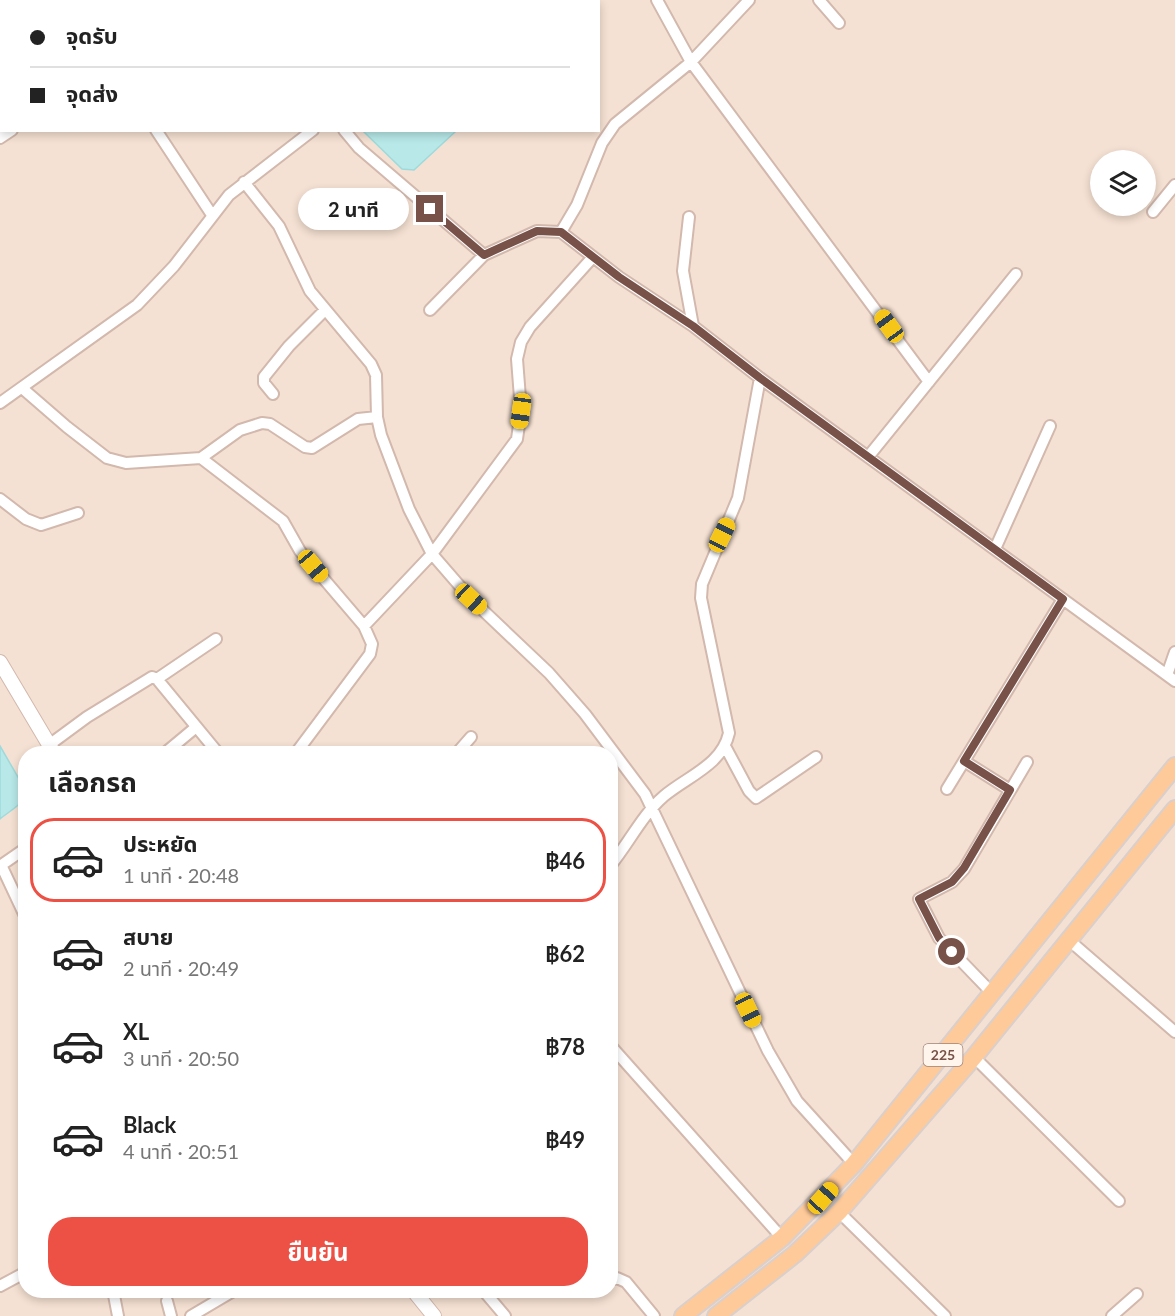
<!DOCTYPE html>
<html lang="th">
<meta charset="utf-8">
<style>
:root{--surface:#fff;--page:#f2f2f2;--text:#222;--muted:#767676;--line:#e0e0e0;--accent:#ed5044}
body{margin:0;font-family:Lato,"Noto Sans Thai",sans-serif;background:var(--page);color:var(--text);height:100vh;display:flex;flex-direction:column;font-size:22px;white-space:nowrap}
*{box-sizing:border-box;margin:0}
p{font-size:20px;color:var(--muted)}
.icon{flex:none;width:33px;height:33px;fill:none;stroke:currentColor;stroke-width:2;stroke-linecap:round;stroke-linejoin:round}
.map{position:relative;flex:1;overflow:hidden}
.details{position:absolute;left:18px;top:746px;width:600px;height:552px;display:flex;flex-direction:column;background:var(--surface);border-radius:24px;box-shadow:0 3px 9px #0003}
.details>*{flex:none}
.guide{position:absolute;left:0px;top:0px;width:600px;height:132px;box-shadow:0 3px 9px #0003;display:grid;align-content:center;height:132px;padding:0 30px;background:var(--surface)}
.controls{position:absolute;left:1090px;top:150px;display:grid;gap:12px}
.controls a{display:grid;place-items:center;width:66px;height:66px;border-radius:50%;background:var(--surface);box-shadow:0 3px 9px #0003;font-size:30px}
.end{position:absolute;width:27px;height:27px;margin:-14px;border:8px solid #785248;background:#fff;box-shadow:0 0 0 3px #fff}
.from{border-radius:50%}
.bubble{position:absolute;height:42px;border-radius:21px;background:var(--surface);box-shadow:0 3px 9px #0003;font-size:20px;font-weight:700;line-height:42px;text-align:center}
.car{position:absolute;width:18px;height:36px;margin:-18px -9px;border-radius:8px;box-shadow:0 0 4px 2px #0007;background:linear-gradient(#f5c518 24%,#345 0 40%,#f5c518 0 76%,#345 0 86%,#f5c518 0)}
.guide b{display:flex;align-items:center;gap:21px;height:57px;font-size:22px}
.guide b+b{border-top:2px solid var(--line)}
.guide i{width:15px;height:15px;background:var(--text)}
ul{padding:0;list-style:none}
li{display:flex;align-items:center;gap:18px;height:84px;margin:0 12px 9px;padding:0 18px;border:3px solid transparent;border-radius:24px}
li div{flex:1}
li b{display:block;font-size:22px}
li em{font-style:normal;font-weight:700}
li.active{border-color:var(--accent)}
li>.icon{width:54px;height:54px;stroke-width:1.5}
h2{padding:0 30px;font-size:27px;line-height:72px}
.action{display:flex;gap:12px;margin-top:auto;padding:12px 30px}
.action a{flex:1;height:69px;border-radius:24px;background:var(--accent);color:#fff;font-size:24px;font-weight:700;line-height:69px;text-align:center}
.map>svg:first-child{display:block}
.residential{fill:#f5e1d3;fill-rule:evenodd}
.water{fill:#b8e8e8;stroke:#9edadb;stroke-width:1.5}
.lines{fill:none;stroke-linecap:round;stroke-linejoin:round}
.minor-casing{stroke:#d2b8ad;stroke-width:14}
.tertiary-casing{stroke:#d2b8ad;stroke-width:16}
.primary-casing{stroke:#d9cfcc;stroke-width:20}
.minor{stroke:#fff;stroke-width:10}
.tertiary{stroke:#fff;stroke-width:14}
.primary{stroke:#ffca9a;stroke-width:16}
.route{stroke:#785248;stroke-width:8}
.labels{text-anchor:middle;stroke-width:4.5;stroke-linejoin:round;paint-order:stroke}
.shield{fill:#fff5ec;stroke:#a08379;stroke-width:1.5}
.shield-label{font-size:14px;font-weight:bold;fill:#785248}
</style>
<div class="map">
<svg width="1175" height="1316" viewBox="0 0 1175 1316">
<rect width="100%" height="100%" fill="#fdf0e5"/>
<!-- residential -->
<path class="residential" d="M0,0H1175V1316H0ZM2,2H598V130H2ZM1101,160H1146V206H1101ZM26,753H610V1290H26Z"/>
<!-- water -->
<path class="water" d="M363,131H456L414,170L402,169Z
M0,746L26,791C25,804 9,811 0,819Z"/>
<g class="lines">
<defs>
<path id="minor" d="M95,0V2
M386,0L387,2
M657,0L691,62L929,382
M819,0L839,23
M110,2L114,0
M519,2L521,0
M156,130L212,215
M344,130L359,148L484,255
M0,138L12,130
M244,182L279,226L310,291L371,364L376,375L377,417L381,435L409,509L432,554L471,599L549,673L585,714L645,794L768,1051L797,1101L854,1164
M1153,212L1175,185
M689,217L683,271L693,326
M561,232L577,205L602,143L615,124L691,62L749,0
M430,310L484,255L537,231L561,232L619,277L693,326L760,378L1175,681
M22,388L67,427L107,458L126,463L201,458L240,430L262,423L270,424L305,447L312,448L358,419L377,417
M273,394L264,383V377L289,346L325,310
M0,403L137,305L174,266L229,195L313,130
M868,457L1016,274
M201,458L283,521L300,551L364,626L372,644L370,654L296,753
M0,499L26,519L41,525L78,513
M995,549L1050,426
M364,626L432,554L517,439L521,411L517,359L521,342L530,327L593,257
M1167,675L1175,652
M157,679L216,639
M49,745L87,717L152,677L157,679L218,753
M726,748L749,791L756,798L816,757
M165,753L195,728
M457,753L471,737
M964,761L1010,790
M947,789L1063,599
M1,865L26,918
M0,866L26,848
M610,866C629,843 642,815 664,796C688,776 722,765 729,733L701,598L702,584L738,498L760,378
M1070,941L1175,1032
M992,993L939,938L919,899L952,882L964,869L1027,762
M610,1045L782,1238
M974,1057L1119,1201
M839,1212L945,1316
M610,1280L617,1278L626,1282L654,1316
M0,1286L26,1272
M113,1290L118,1316
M483,1290L505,1316
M589,1290H596
M167,1301L171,1316
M191,1316L235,1290
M1112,1316L1137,1294"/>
<path id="tertiary" d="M0,662L54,753
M413,1290L434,1316"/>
<path id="primary" d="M683,1316L782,1238L854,1164L1175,766
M716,1316L795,1254L839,1212L974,1057L1175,809"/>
</defs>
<!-- minor casing -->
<use href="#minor" class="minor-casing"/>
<!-- tertiary casing -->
<use href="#tertiary" class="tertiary-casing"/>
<!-- primary casing -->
<use href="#primary" class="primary-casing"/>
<!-- minor -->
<use href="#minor" class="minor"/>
<!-- tertiary -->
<use href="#tertiary" class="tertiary"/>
<!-- primary -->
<use href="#primary" class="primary"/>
</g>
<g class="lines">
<!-- route -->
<path class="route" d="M430,209L484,255L537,231L561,232L619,277L693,326L760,378L1063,599L964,761L1010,790L964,868L952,882L919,899L939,938L952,952"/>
</g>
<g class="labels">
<!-- shield labels -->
<rect class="shield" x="923.5" y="1044" width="39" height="22" rx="4.5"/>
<g class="shield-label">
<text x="943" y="1060">225</text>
</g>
</g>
</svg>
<div class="controls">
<a><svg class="icon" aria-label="layers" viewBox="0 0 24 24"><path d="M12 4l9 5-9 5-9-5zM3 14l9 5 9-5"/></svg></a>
</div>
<i class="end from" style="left:952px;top:952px"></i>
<i class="end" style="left:430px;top:209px"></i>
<div class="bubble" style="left:298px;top:188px;width:111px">2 นาที</div>
<i class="car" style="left:889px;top:326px;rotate:324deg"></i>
<i class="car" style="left:521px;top:411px;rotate:188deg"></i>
<i class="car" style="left:722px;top:535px;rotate:26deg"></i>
<i class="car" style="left:313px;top:566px;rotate:140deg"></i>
<i class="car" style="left:471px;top:599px;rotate:133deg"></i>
<i class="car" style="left:748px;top:1010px;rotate:155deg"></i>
<i class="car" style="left:823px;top:1198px;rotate:42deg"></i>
<div class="guide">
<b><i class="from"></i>จุดรับ</b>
<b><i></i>จุดส่ง</b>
</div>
<section class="details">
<h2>เลือกรถ</h2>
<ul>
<li class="active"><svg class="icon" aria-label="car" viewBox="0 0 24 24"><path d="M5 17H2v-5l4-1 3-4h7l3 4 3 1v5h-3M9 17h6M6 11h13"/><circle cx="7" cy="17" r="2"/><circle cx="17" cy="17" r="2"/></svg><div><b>ประหยัด</b><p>1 นาที · 20:48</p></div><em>฿46</em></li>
<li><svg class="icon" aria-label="car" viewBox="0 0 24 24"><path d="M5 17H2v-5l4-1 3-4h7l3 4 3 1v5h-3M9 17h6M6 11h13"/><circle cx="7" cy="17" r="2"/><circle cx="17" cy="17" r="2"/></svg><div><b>สบาย</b><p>2 นาที · 20:49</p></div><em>฿62</em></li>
<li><svg class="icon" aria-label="car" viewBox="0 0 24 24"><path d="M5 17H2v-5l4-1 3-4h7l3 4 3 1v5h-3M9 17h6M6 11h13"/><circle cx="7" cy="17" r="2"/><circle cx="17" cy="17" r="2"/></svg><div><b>XL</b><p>3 นาที · 20:50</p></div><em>฿78</em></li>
<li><svg class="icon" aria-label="car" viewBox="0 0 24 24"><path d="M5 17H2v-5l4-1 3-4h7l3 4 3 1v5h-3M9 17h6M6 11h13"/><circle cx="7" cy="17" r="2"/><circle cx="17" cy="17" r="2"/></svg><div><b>Black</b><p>4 นาที · 20:51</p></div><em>฿49</em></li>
</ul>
<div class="action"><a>ยืนยัน</a></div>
</section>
</div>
